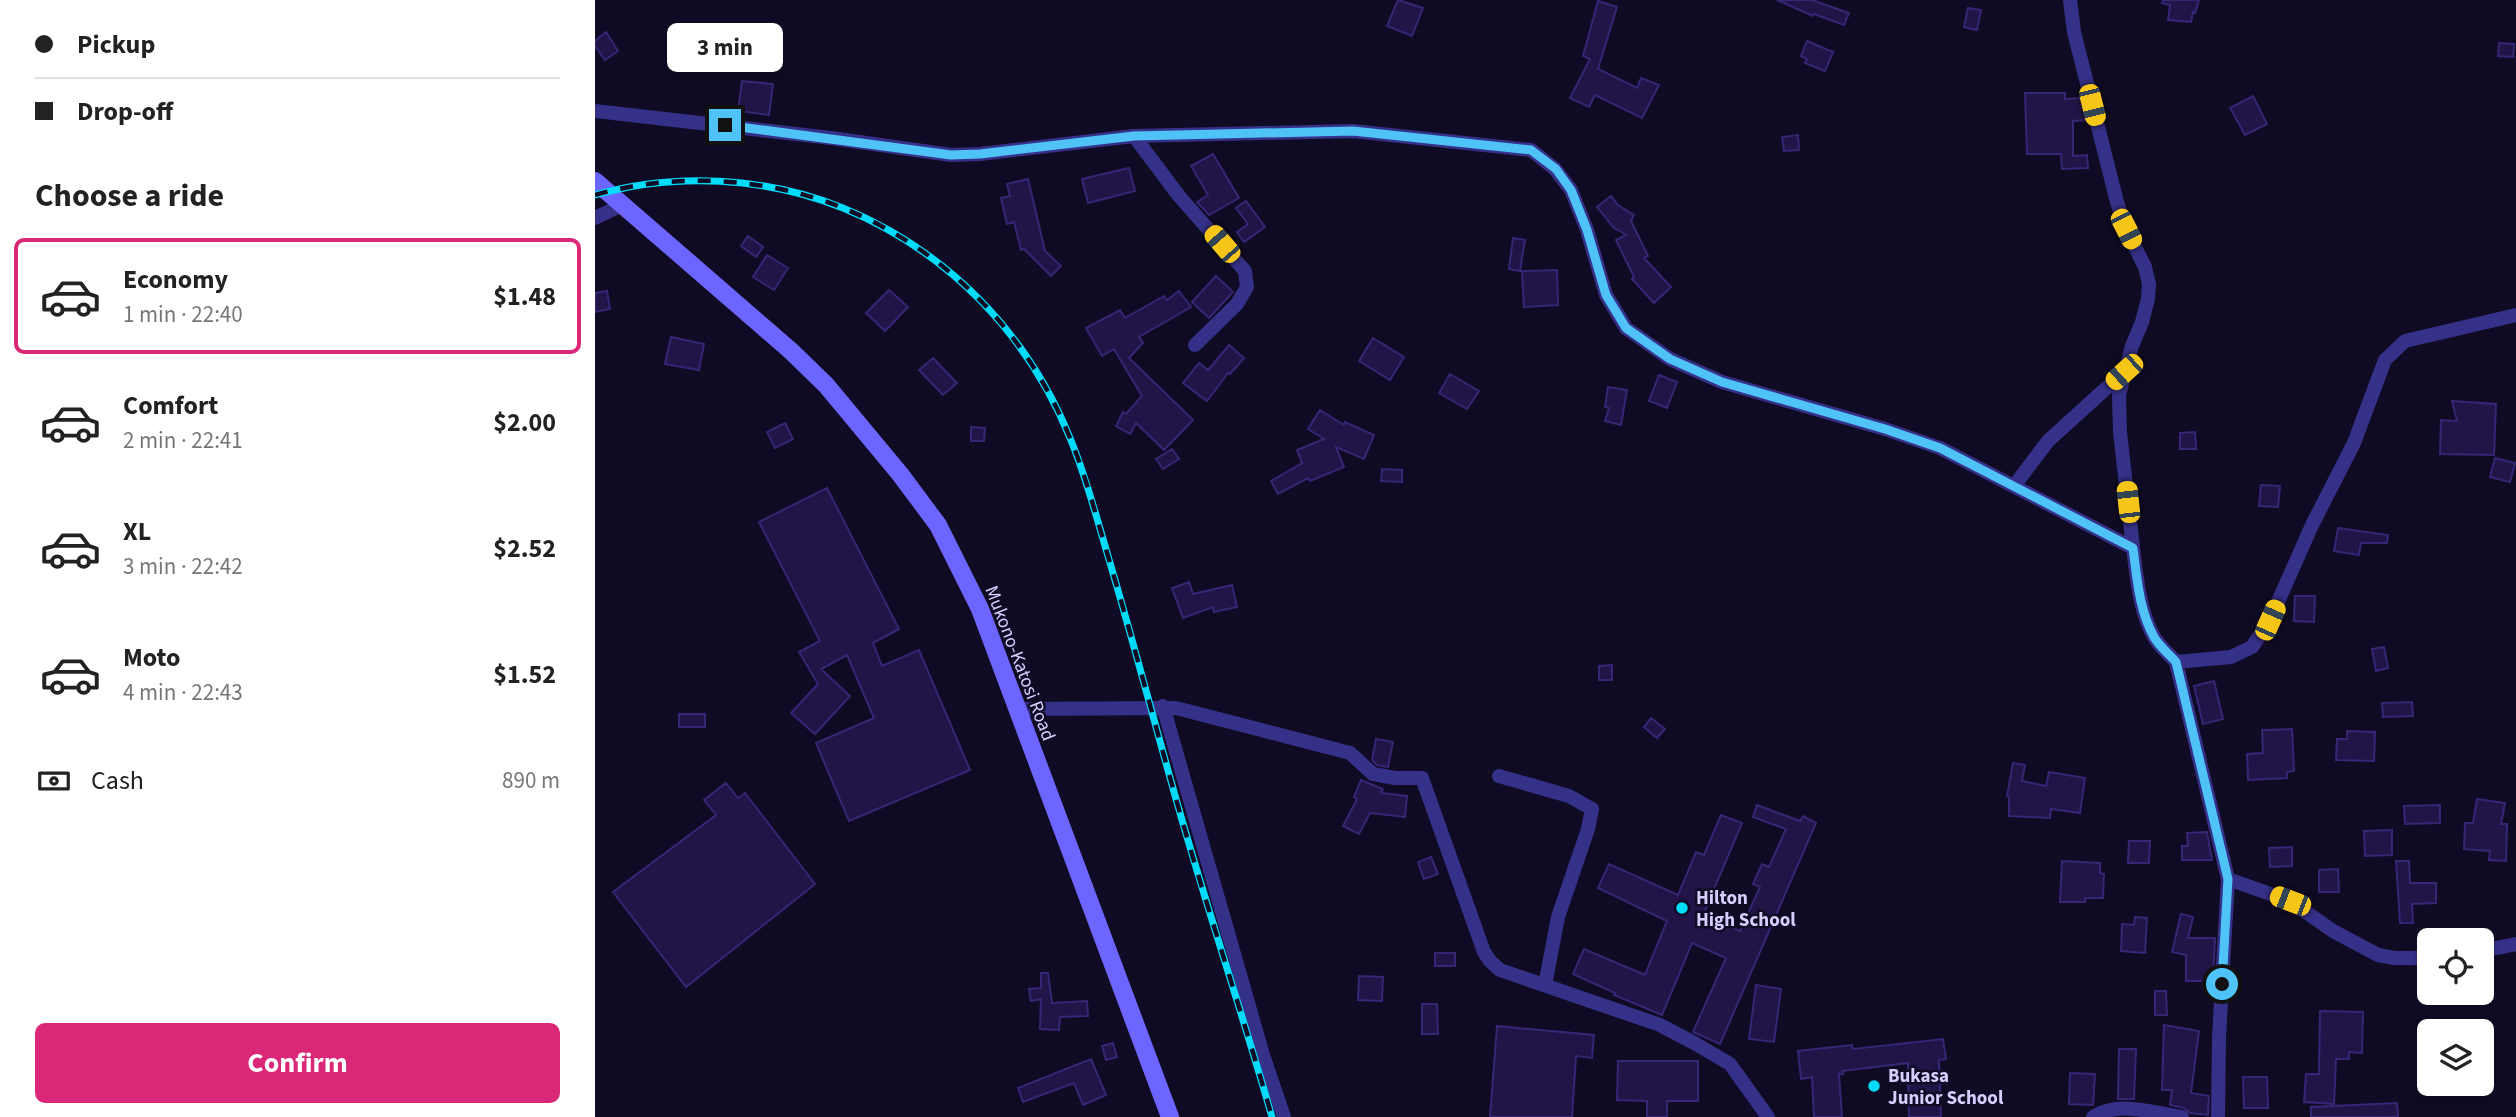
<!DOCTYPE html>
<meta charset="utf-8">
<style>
:root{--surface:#fff;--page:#f6f6f6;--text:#222;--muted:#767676;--line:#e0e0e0;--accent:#db2777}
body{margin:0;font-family:"Source Sans 3",sans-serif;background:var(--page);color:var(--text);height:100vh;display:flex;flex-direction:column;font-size:26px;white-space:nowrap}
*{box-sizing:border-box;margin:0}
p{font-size:23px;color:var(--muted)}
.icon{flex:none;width:38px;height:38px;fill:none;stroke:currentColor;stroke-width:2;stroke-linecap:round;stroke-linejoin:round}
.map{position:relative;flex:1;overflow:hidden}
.sheet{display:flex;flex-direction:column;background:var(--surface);width:595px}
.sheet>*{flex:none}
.hud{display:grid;align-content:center;height:154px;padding:0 35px;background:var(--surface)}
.fabs{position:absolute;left:1822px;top:928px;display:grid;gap:14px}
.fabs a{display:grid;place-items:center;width:77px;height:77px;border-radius:10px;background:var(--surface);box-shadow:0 2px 5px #0004;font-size:35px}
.end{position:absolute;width:32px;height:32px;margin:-16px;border:9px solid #4fc3f7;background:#111;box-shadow:0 0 0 4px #111}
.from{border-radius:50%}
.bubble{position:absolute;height:49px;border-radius:10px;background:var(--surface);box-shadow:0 2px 5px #0004;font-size:23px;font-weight:700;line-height:49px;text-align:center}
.car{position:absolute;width:21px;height:42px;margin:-21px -10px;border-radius:9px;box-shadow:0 0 5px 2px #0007;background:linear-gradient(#f5c518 24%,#345 0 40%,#f5c518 0 76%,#345 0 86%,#f5c518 0)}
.hud b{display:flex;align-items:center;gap:24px;height:66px;font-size:26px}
.hud b+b{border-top:2px solid var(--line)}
.hud i{width:18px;height:18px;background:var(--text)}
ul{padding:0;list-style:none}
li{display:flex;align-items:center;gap:21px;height:116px;margin:0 14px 10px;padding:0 21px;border:4px solid transparent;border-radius:10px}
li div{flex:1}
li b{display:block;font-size:26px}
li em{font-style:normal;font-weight:700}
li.selected{border-color:var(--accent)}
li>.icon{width:63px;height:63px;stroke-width:1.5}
h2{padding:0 35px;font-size:32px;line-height:84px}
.pay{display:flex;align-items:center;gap:18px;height:77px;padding:0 35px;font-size:26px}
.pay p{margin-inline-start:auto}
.action{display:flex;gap:14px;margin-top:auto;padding:14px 35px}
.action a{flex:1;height:80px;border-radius:10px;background:var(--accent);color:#fff;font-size:28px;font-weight:700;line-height:80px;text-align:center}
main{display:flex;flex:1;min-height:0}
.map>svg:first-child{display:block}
.building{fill:#211547;stroke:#372576;stroke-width:2}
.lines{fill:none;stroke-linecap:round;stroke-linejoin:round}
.minor{stroke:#363188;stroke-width:14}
.secondary{stroke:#6d65ff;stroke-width:18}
.rail-casing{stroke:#00dbf9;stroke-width:7}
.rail{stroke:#100b24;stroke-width:4.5;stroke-dasharray:13;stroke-linecap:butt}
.route{stroke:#4fc3f7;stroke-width:9}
.poi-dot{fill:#00dbf9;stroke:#100b24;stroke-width:2.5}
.labels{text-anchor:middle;stroke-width:5;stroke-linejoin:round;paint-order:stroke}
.street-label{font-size:19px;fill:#d5ceff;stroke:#100b24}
.poi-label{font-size:19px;font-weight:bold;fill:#d5ceff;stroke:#100b24;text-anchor:start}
</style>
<main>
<section class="sheet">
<div class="hud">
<b><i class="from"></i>Pickup</b>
<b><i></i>Drop-off</b>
</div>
<h2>Choose a ride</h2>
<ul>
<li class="selected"><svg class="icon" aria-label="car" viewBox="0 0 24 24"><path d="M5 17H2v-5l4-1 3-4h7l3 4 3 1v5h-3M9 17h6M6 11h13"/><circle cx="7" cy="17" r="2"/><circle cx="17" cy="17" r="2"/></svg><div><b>Economy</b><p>1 min · 22:40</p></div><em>$1.48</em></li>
<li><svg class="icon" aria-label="car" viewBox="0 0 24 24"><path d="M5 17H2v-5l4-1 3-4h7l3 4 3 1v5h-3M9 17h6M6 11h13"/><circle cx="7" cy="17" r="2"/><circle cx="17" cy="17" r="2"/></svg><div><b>Comfort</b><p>2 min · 22:41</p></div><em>$2.00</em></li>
<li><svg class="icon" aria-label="car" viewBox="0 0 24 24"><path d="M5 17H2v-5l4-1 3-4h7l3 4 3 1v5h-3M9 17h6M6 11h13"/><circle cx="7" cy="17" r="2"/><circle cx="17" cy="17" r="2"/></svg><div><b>XL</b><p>3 min · 22:42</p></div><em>$2.52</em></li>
<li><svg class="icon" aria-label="car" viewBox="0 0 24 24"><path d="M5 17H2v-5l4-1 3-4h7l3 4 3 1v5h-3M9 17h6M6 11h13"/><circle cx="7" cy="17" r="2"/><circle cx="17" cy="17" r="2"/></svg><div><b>Moto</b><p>4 min · 22:43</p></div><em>$1.52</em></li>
</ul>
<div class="pay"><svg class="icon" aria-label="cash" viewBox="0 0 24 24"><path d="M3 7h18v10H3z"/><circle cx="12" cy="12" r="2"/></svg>Cash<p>890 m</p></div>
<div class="action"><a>Confirm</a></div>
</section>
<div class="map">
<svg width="1921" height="1117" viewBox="0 0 1921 1117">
<rect width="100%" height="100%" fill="#100b24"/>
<!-- building -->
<path class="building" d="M803,0L828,8L817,36L792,26Z
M1182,0H1217L1254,13L1249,25L1219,14L1218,16Z
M1568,0H1604L1600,13L1598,12L1596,22L1573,20L1575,5L1567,3Z
M1003,1L1022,7L1003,69L1042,88L1046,78L1064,85L1047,118L1000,95L994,107L975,98L995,59L988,56Z
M1373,8L1386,10L1382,30L1369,27Z
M11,32L23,51L10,60L0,46V41Z
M1212,41L1238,52L1230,71L1210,63L1212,59L1206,56Z
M1904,43L1919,44L1918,57L1903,56Z
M147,81L178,84L174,115L143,111Z
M1430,93H1470V99L1486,98L1491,120L1478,121V156L1492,155L1493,168L1467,169L1466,154H1432Z
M1658,96L1672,124L1650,135L1635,108Z
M1203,135L1204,150L1189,151L1187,137Z
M618,154L644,198L614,215L602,202L613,195L596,166Z
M534,168L540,191L493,203L487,179Z
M433,179L450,251L466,266L456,276L429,249L426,250L419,222L412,224L406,198L415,196L412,184Z
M1016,196L1023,205L1039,215L1036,221L1053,256L1049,258L1076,287L1059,303L1037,279L1039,277L1021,240L1031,235L1018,227L1002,207Z
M651,201L670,227L649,242L642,232L653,224L641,208Z
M153,236L168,247L161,257L146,246Z
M918,238L930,240L925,271L914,269Z
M172,255L193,268L179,290L158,277Z
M962,270L963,305L929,307L927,271Z
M621,276L638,292L614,318L597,302Z
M294,290L313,307L290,331L271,313Z
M12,291L15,309L0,312V293Z
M584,291L596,307L544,337L548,343L534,358L598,420L569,450L541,423L535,434L521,426L528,412L531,414L547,396L519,349L507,356L491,328L525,310L530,318L569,296L572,300Z
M76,337L109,344L104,370L70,364Z
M778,338L809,357L795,380L764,361Z
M634,345L649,358L635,374L633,373L612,401L588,383L604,363L613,370Z
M338,358L362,383L348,395L324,370Z
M855,374L884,391L872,409L844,393Z
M1064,375L1082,382L1072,408L1054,401Z
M1013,387L1032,390L1026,425L1010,421L1014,408L1010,407Z
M1857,401L1901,404L1899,455L1845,454L1846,420L1862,421Z
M725,410L749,425L750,422L779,435L769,459L741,447L749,467L715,481L713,478L683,494L676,481L707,463L702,450L729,439L713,429Z
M190,423L198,439L180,448L172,432Z
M376,427L390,428L389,441H376Z
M1600,432L1601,449H1585V433Z
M577,449L584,459L568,469L561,459Z
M1900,458L1920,463L1915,482L1895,477Z
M787,469L807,470V482L786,481Z
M1666,485L1685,486L1683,507L1664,506Z
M232,488L304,629L278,643L287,666L324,650L375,770L254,821L221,743L279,718L252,655L226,669L255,696L220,734L196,713L223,684L204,652L225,641L164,522Z
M1743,528L1793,535L1792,543H1766L1764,555L1739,551Z
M594,582L598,594L637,585L642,607L619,612L618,607L588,618L577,588Z
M1700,596H1720L1719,622L1699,621Z
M1789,647L1793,668L1781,671L1777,649Z
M1017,665V680H1004V666Z
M1619,681L1628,719L1608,724L1599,686Z
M1817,702L1818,716L1788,717L1787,703Z
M84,714H110V727H84Z
M1056,718L1070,729L1062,738L1049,727Z
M1697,729L1699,771L1692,772V778L1653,780L1652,754L1668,753L1667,730Z
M1752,731L1780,732L1779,761L1741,760L1742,739H1752Z
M781,739L798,742L793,767L782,765L777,760Z
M1418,763L1430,765L1427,781L1451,786L1454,772L1490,778L1485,813L1456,809L1455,818L1414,816V797L1412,796Z
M766,780L788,789L786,793L812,796L810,817L775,813L764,834L748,826L762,799L759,797Z
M131,783L143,798L150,793L220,884L91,987L18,892L121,815L109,800Z
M1882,799L1910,803L1906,824H1912L1911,861L1894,860L1895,851L1869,849L1870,823H1878Z
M1162,805L1205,821L1208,816L1221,823L1125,1044L1098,1032L1131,958L1097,943L1067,1015L1019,995L1020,993L978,974L989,949L1050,975L1072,921L1003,888L1014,864L1083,895L1101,852L1109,855L1126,815L1147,823L1108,915L1145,931L1165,887L1158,884L1167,864L1174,867L1191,829L1158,817Z
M1845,805V823L1810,824L1809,806Z
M1797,830V855L1770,856L1769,831Z
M1612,832L1617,860H1587V846H1593L1592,833Z
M1534,841H1555L1554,863H1533Z
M1697,847V866L1675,867L1674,848Z
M836,857L843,874L829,879L823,862Z
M1467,861L1505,863V873L1509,874L1508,898H1490V902H1465Z
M1801,861H1814L1815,883H1841V903L1817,904L1818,923H1805Z
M1743,869L1744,892H1724V870Z
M1586,914L1598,917L1593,938H1620L1618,981H1591V955L1577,952Z
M1540,917L1552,918L1550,953L1526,951L1527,924L1539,925Z
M840,953H860V966H840Z
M446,973H453L457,1003L492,1001L493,1016L465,1017L464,1030L445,1029L446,999L436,1001L434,989L446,988Z
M764,976L788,977L787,1001L763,1000Z
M1161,985L1186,989L1179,1042L1154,1039Z
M1560,991H1571L1572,1015H1560Z
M827,1004H842L843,1034H827Z
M1725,1011L1768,1012L1767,1053L1754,1052V1059H1741L1739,1104L1709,1102L1711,1074H1724Z
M1569,1025L1604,1031L1596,1093L1614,1096L1613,1115L1595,1113L1589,1108L1575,1105L1577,1090H1567Z
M902,1026L999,1035L997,1058L981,1056L977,1117H895Z
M1348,1039L1351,1059L1344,1060L1346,1117H1314L1313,1063L1247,1071L1248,1074H1244L1247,1117H1219L1217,1077L1206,1079L1203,1051L1257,1045L1258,1049Z
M518,1043L522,1057L511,1060L507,1046Z
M1524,1049H1541L1539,1099H1523Z
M496,1059L511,1095L488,1105L479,1083L428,1102L423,1088Z
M1023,1061H1103V1101H1072V1117H1052V1101L1022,1100Z
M1475,1073L1500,1074L1498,1105L1474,1104Z
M1648,1077H1672L1673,1108H1649Z
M1802,1103L1803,1117H1716V1107Z"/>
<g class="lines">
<!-- minor -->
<path class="minor" d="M1475,0L1479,32L1522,202L1531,229L1550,267L1554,284L1553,299L1547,322L1537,346L1524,395L1525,432L1538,548
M0,111L236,138L356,155L385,154L539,136L758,131L936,150L960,169L976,190L992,230L1011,295L1031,328L1075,359L1127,382L1290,429L1345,448L1538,548C1542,578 1544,610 1559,637C1564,646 1574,654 1581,662L1633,879L1624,1037L1623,1117
M539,136L584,196L650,271L652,287L642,304L600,345
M0,218L27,205
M1419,486L1453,441L1529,372
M1581,662L1636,657L1657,647L1675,620L1717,525L1759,443L1790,360L1810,341L1921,315
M568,706L668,1055L689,1117
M422,709L581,708L755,753L778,774L800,778H827L889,952L895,961L905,970L1065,1025L1101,1044L1135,1064L1173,1117
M904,776L974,796L997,809L993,829L963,917L950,985
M1633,879L1695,901L1738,931L1783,955L1799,958H1834
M1886,951L1921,944
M1498,1117C1524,1100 1558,1113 1587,1117"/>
<!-- secondary -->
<path class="secondary" d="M0,181L196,351L231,385L305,474L343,525L385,609L575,1117"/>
<defs>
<path id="rail" d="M0,195C80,172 171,177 248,208C353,251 433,334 475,438C491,476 501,516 513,556C535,630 555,706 576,781C607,894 645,1005 677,1117"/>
</defs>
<!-- rail casing -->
<use href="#rail" class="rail-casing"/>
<!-- rail -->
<use href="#rail" class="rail"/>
</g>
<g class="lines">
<!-- route -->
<path class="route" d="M130,125L356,155L385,154L539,136L758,131L936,150L961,169L976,190L992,230L1011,295L1031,328L1075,359L1127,382L1290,429L1345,448L1538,548C1542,578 1544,610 1559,637C1564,646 1574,654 1581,662L1633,879L1627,984"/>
</g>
<!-- markers -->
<g class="poi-dot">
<circle cx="1087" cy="908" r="7"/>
<circle cx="1279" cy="1086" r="7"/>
</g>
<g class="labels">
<!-- street labels -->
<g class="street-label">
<text transform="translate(426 663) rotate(69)" y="7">Mukono-Katosi Road</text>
</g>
<!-- poi labels -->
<g class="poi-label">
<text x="1101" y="904">Hilton<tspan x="1101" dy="22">High School</tspan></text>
<text x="1293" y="1082">Bukasa<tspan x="1293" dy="22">Junior School</tspan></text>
</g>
</g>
</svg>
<div class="fabs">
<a><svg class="icon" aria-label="locate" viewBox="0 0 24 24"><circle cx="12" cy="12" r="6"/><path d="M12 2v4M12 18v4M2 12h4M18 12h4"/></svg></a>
<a><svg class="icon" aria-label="layers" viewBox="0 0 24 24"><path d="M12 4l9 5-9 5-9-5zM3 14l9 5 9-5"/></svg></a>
</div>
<i class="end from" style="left:1627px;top:984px"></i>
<i class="end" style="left:130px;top:125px"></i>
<div class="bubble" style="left:72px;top:23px;width:116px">3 min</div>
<i class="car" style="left:1497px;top:105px;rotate:166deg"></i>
<i class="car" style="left:1531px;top:229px;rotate:153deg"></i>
<i class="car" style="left:627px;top:244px;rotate:319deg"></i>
<i class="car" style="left:1529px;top:372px;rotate:228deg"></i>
<i class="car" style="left:1533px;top:502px;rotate:354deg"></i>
<i class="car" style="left:1675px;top:620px;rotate:24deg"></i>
<i class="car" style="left:1695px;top:901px;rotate:291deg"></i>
</div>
</main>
